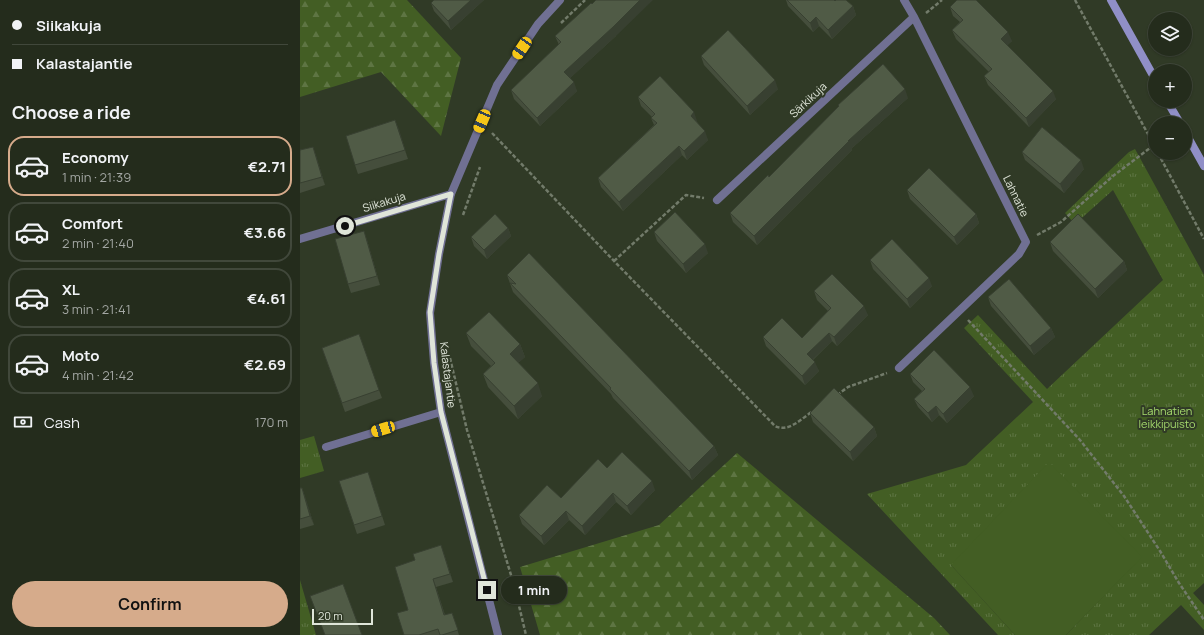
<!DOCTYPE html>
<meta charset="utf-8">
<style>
:root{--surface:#242c1c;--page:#2c3425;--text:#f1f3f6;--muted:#a3a7a3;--line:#41483b;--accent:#d6ab8b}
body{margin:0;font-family:Manrope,sans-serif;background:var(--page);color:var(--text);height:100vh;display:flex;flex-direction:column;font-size:15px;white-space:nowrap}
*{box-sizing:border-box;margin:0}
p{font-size:13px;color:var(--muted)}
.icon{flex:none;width:22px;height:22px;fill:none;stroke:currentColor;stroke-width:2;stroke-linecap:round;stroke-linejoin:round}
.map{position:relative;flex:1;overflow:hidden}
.sheet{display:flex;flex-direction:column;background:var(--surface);width:300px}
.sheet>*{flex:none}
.guide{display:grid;align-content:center;height:88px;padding:0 12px;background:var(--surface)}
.controls{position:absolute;left:848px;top:12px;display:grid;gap:8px}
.controls a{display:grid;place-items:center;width:44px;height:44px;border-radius:50%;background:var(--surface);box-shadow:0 1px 3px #0004,0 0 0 1px var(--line);font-size:20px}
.scale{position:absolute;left:12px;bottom:10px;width:61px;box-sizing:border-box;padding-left:4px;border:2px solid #dfe5d9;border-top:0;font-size:11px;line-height:14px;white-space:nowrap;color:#dfe5d9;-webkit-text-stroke:3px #303a26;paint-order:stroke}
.end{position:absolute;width:18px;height:18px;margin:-9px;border:5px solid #dfe5d9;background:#111;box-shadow:0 0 0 2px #111}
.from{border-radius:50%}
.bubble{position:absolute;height:28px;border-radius:14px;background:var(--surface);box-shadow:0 1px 3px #0004,0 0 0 1px var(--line);font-size:13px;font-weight:700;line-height:28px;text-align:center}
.car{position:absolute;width:12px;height:24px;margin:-12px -6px;border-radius:5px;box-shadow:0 0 3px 1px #0007;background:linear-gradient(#f5c518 24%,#345 0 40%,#f5c518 0 76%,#345 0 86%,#f5c518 0)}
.guide b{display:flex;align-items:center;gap:14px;height:38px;font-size:15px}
.guide b+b{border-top:1px solid var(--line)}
.guide i{width:10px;height:10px;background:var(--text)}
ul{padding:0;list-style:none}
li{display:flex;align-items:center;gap:12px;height:60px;margin:0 8px 6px;padding:0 4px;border:2px solid var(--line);border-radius:16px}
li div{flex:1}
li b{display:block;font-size:15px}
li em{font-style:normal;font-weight:700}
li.current{border-color:var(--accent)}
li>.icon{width:36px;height:36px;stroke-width:1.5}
h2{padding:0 12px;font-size:18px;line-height:48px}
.pay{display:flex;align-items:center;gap:10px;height:44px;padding:0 12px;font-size:15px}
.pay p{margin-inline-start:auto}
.action{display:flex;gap:8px;margin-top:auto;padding:8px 12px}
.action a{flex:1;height:46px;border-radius:24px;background:var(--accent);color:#111;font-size:16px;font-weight:700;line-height:46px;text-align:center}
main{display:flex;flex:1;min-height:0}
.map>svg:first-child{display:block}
.grass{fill:url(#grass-tufts)}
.forest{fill:url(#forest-firs)}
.garden{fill:#435e24}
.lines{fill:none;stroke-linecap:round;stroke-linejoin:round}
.path{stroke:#727b6a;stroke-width:2.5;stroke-dasharray:4 2;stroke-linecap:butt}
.street{stroke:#707093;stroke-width:8}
.secondary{stroke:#908fc7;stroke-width:8}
.wall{fill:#454e3c}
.shaded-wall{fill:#384031}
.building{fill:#505b46;stroke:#384031}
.route{stroke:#dfe5d9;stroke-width:5}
.labels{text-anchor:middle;stroke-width:4;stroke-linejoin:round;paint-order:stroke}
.street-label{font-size:11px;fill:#dfe5d9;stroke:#303a26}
.park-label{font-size:11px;fill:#a6db6d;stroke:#303a26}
</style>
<main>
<section class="sheet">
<div class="guide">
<b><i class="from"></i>Siikakuja</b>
<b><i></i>Kalastajantie</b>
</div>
<h2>Choose a ride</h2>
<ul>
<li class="current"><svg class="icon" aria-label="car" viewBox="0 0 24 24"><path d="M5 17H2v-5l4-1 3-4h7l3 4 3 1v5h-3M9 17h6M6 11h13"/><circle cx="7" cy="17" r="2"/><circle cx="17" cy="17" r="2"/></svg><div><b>Economy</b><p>1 min · 21:39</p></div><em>€2.71</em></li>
<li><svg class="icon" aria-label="car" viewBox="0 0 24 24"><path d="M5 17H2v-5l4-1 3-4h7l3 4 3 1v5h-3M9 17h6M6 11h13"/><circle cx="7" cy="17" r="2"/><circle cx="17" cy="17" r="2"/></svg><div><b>Comfort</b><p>2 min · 21:40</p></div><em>€3.66</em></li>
<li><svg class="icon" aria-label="car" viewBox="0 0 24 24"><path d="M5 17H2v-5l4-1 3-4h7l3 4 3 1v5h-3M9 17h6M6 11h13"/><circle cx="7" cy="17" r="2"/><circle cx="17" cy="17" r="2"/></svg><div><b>XL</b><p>3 min · 21:41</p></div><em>€4.61</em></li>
<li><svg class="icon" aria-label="car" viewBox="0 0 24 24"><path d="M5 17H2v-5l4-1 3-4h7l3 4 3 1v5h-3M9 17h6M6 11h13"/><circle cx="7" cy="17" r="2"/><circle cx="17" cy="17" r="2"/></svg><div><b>Moto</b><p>4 min · 21:42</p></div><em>€2.69</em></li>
</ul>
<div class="pay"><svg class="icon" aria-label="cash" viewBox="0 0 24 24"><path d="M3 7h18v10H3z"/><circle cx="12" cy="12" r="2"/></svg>Cash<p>170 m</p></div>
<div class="action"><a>Confirm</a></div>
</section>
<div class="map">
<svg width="904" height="635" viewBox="0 0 904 635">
<defs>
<pattern id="grass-tufts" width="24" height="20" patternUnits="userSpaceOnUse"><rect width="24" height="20" fill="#435e24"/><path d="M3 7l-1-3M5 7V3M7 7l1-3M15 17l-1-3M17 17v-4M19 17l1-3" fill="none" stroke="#5e7543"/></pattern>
<pattern id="forest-firs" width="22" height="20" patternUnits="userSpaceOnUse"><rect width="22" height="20" fill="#435e24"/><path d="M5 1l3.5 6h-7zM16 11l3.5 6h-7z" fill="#5e7543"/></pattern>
</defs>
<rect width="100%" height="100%" fill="#303a26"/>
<!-- grass -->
<path class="grass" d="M835,149L904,275V583L893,593L904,605V630L881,605L849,635H766L841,557L651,565L715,635H698L567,494L666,465L733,402L664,328L678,315L747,389L863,280L813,190L775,224L765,213L829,152Z
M14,436L24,471L0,478V440Z
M0,580L16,635H0Z"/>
<!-- forest -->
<path class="forest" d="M0,0H107L161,58L141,136L81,72L0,97Z
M437,453L634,618L650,635H240L220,567L359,525Z"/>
<!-- garden -->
<path class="garden" d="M749,462L842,557L766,635H715L651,565Z"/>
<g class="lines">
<!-- path -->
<path class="path" d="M775,0L855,147
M626,13L642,0
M261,23L285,0
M192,133L314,261L475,426C489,433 502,418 513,411
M858,153L904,239
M163,215L180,167
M737,235L761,222L813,176L854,145
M314,261L386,195L404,198
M668,320L780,440L824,496L860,551L879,583L904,620
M150,358L167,430L214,585L226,635
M537,395L548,387L587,373"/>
<!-- street -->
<path class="street" d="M417,200L614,17
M0,239L151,194
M599,368L719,254L726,242L614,17L604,0
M26,447L141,412
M198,635L141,412L134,363L130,313L139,254L151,194L197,85L238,24L260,0"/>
<!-- secondary -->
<path class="secondary" d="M811,0L855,79
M867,101L880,123
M885,132L904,166"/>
</g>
<!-- wall -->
<path class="wall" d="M184,0L151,30L134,11L131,3Z
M486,0H534L535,1L553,6L556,15L532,39L519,26L513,32L488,6Z
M650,7L712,41L707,45L756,99L729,127L688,85L684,76L689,72L656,39L652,30L660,22L653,16Z
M255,36H316L270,78L277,91L240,126L214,99L211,90L259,45Z
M401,56L478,89L450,115L404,65Z
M338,97L397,121V122L408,140L387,160L382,155L323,211L301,187L298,178L354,125L351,118L352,117L341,106Z
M608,98L551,149L552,150L457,245L433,222L430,213L469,177L539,106L538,105Z
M95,120L108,159L58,174L55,165Z
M13,147L25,185L0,193V150Z
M722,152L784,169L764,193L725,160Z
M607,190L676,214L679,223L657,245L610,199Z
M208,228L211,236L187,259L174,246L171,237Z
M354,232L408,253L386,273L357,241Z
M67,240L80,285L51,293L48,284Z
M750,242L824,261L827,270L798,298L753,251Z
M570,260L632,286L610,308L573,269Z
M207,275L414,446L418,455L392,480L313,398L311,394L213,292Z
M514,291L568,315L537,346L532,341L513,360L519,371L505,385L466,346L463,337L502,338L528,311L517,300Z
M688,297L751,328L755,337L734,355L691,306Z
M166,333L220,344L225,357L218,363L242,396L218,419L188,387L183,374L191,366L171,346Z
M22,348L79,390L82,398L45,412Z
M610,374L674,396L647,423L639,415L632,422L618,407L614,399L622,391L613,382Z
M510,413L574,427L577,436L553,461L513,422Z
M307,468L355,490L331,515L316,502L285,535L269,520L244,545L222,524L219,515L261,498Z
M68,472L85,525L57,534L54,525Z
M0,488H2L14,525L0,529Z
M144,554L153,582L136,587L145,615L152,613L159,635H104L115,560Z"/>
<!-- shaded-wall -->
<path class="shaded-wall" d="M171,0H184L151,30L148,21Z
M340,0H353L316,36L267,81L264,72Z
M553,6L556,15L532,39L528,30Z
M516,17L519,26L513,32L510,23Z
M708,32L712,41L705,48L701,39Z
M475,80L478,89L450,115L447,106Z
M274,82L277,91L240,126L237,118Z
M605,89L608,98L551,149L552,150L457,245L454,236L548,141Z
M753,91L756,99L729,127L726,118Z
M394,112L397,121L394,125L391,116Z
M95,120L99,129L108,159Z
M405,131L408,140L387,160L384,151Z
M379,146L382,155L323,211L319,202Z
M13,147L16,155L25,185L22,177Z
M781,160L784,169L764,193L760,184Z
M676,214L679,223L657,245L654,237Z
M208,228L211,236L187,259L184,250Z
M64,231L67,240L80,285L77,276Z
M405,244L408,253L386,273L383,264Z
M824,261L827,270L798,298L795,289Z
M629,278L632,286L610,308L607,299Z
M564,306L568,315L537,346L534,337Z
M751,328L755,337L734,355L730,346Z
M529,333L532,341L510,362L507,354Z
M220,344L225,357L214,367L210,354Z
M515,362L519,371L505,385L502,376Z
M238,383L242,396L218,419L214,406Z
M670,387L674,396L647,423L643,414Z
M636,406L639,415L632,422L628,413Z
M574,427L577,436L553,461L550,452Z
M414,446L418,455L392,480L389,471Z
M352,481L355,490L331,515L327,506Z
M2,488L5,496L14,525L10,516Z
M313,493L316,502L285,535L282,526Z
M266,511L269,520L244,545L241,536Z
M141,545L144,554L153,582L150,574Z
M133,579L136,587L147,624L144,615Z"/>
<!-- building -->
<path class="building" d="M134,0H171L148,21L131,3Z
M296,0H340L313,27L264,72L274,82L237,118L211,90L261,42L255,36L291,3L292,4Z
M487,0H534L535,1L536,0H546L553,6L528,30L516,17L510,23Z
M657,0H676L708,32L701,39L753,91L726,118L684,76L692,69L652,30L663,20L650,7Z
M428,30L475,80L447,106L401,56Z
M583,64L605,89L548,141H549L454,236L430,213L468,175L469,177L539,106L538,105Z
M360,76L394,112L391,116L405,131L384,151L379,146L319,202L298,178L357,123L351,118L355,114L338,97Z
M95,120L105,150L55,165L46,136Z
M742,127L781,160L760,184L722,152Z
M13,147L22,177L0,183V150Z
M629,168L676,214L654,237L607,190Z
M375,212L405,244L383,264L354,232Z
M195,214L208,228L184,250L171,237Z
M778,214L824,261L795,289L750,242Z
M64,231L77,276L48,284L35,239Z
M592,239L629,278L607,299L570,260Z
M229,253L414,446L389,471L310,389L311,388L210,283L216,284L207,275Z
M532,274L564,306L534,337L529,333L507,354L515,362L502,376L463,337L482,318L502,338L531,308L514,291Z
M709,279L751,328L730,346L688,297Z
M189,312L220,344L210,354L238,383L214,406L183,374L195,363L166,333Z
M59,334L79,390L42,403L22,348Z
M634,350L670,387L643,414L636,406L628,413L614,399L625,389L610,374Z
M534,388L574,427L550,452L510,413Z
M322,452L352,481L327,506L313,493L282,526L266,511L241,536L219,515L247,485L261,498L298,459L307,468Z
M68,472L82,516L54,525L39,481Z
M0,488H2L10,516L0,519Z
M141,545L150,574L133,579L144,615L152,613L158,630L142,635H140L138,629L119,635H104L97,613L108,610L95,567L115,560L113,554Z
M43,584L62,635H25L10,596Z"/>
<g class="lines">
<!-- route -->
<path class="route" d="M45,226L151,194L139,254L130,312L134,363L141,412L187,590"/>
</g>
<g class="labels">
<!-- street labels -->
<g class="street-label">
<text transform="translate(508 100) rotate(-43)" y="4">Särkikuja</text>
<text transform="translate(716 196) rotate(64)" y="4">Lahnatie</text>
<text transform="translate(84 202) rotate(-17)" y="4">Siikakuja</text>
<text transform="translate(148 375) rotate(83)" y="4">Kalastajantie</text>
</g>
<!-- park labels -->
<g class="park-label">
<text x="867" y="415">Lahnatien<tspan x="867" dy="13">leikkipuisto</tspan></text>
</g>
</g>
</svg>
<div class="controls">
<a><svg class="icon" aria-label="layers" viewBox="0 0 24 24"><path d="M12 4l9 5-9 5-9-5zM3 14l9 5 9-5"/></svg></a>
<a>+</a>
<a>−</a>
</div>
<div class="scale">20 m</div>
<i class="end from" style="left:45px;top:226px"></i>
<i class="end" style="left:187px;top:590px"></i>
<div class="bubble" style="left:201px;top:576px;width:66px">1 min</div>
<i class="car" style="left:222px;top:48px;rotate:214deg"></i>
<i class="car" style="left:182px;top:121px;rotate:203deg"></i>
<i class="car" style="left:83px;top:429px;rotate:253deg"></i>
</div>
</main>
